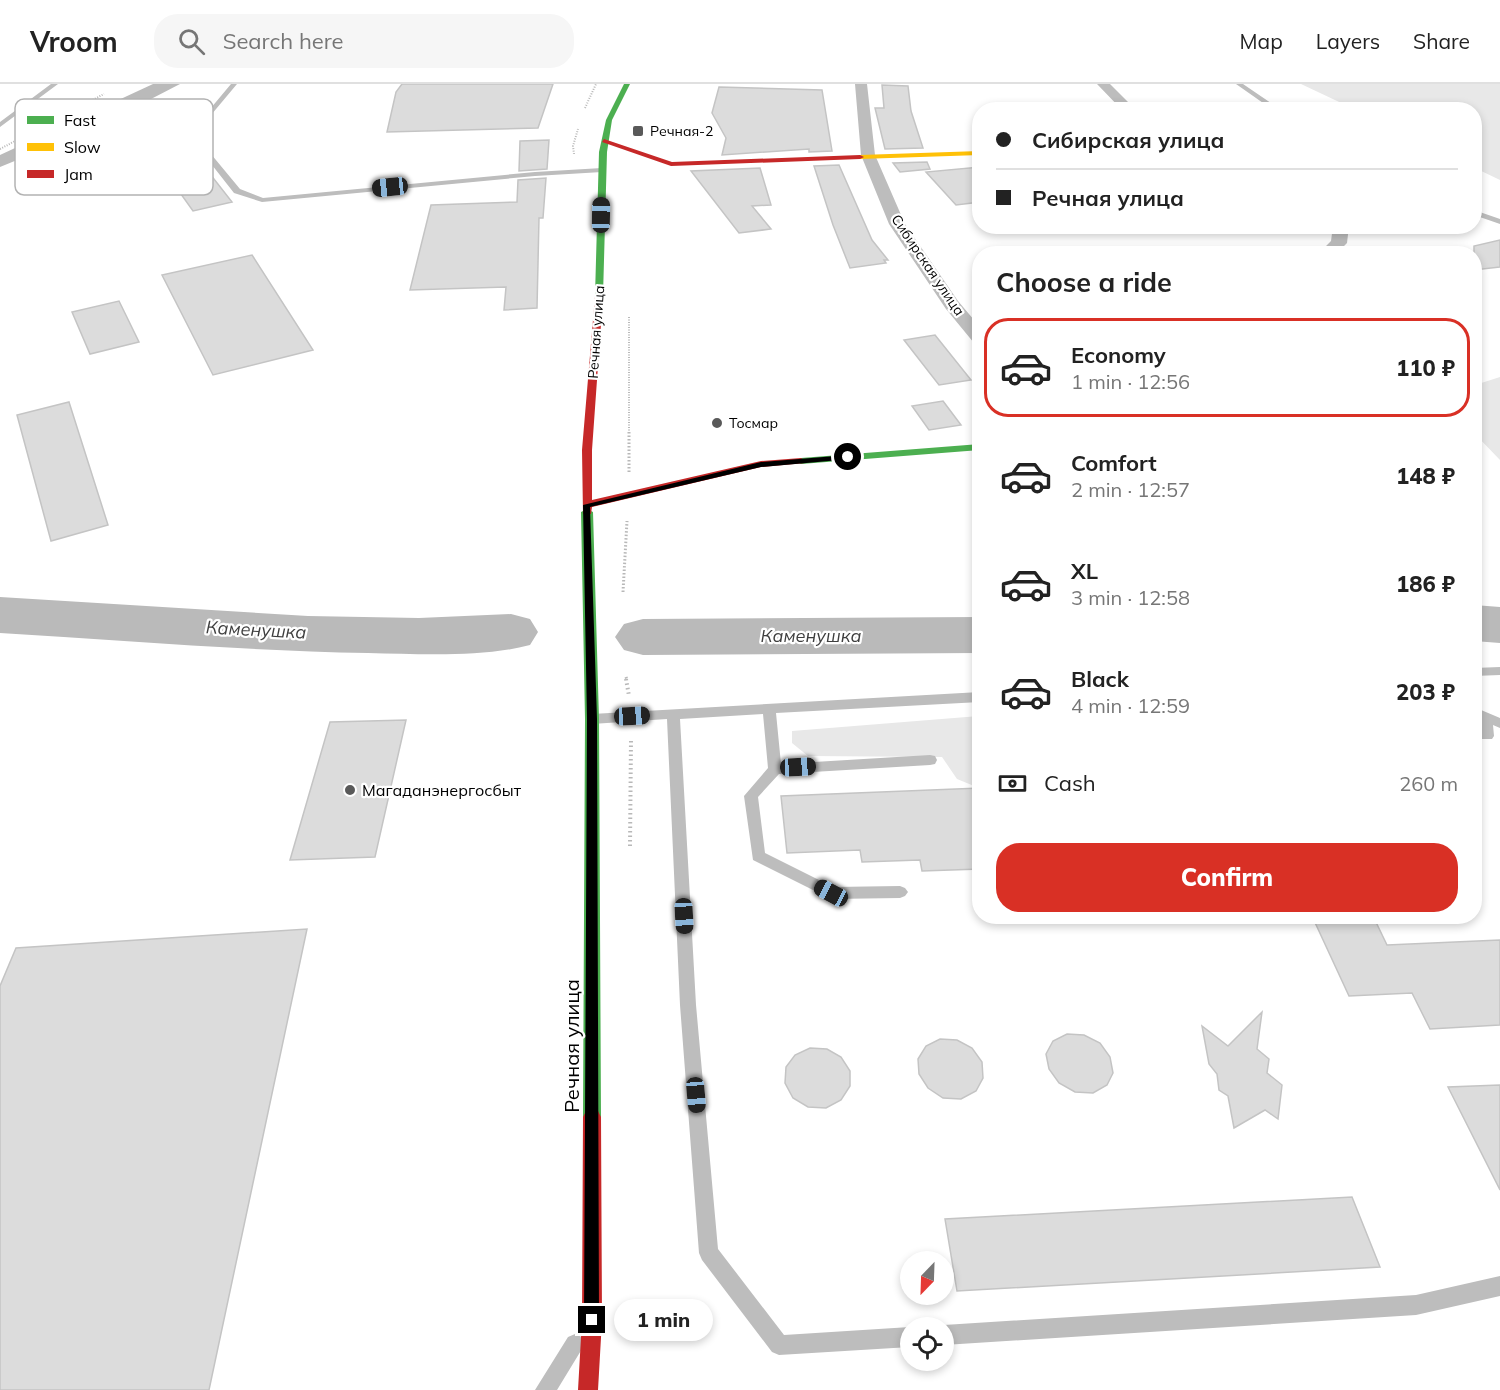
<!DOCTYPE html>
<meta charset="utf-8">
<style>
:root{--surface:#fff;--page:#f6f6f6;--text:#222;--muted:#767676;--line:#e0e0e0;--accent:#d93025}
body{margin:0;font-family:Mulish,sans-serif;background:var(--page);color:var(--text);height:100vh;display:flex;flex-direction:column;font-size:22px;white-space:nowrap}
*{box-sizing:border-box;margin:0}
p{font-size:20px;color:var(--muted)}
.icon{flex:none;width:33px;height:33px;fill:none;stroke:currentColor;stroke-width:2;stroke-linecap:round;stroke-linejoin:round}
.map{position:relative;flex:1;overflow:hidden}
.details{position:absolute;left:972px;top:162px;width:510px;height:678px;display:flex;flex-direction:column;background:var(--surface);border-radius:24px;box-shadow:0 3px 9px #0003}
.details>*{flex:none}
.top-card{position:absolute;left:972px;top:18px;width:510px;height:132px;border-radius:24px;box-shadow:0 3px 9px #0003;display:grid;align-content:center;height:132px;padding:0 24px;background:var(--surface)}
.needle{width:39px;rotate:203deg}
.controls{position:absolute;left:900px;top:1167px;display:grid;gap:12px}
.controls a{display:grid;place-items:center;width:54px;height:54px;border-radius:50%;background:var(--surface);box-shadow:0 3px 9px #0003;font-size:30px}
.end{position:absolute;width:27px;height:27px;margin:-14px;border:8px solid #000;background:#fff;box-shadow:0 0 0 3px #fff}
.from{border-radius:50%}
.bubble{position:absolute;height:42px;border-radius:21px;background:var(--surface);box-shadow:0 3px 9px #0003;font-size:20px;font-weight:800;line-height:42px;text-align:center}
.car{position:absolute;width:18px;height:36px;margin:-18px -9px;border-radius:8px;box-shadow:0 0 4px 2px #0007;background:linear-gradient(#222 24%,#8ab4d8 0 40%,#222 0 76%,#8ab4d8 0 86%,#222 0)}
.top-card b{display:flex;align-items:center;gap:21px;height:57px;font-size:22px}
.top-card b+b{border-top:2px solid var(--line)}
.top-card i{width:15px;height:15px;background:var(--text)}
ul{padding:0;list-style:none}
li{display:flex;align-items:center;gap:18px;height:99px;margin:0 12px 9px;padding:0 12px;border:3px solid transparent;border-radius:24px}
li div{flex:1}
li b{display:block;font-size:22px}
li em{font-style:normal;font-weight:800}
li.active{border-color:var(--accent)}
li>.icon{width:54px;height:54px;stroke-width:1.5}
h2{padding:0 24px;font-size:27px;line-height:72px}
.pay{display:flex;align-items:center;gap:15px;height:66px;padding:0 24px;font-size:22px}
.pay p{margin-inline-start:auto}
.button{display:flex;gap:12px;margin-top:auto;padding:12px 24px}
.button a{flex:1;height:69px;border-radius:24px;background:var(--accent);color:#fff;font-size:24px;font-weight:800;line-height:69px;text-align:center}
header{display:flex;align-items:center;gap:36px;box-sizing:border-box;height:84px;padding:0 30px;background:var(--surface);border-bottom:2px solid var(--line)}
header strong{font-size:28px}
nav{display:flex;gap:33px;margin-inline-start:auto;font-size:21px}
.search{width:420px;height:54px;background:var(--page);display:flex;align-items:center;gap:15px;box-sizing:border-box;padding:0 21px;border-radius:24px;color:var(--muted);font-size:22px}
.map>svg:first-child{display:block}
.green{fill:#e8e8e8}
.water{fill:#bababa}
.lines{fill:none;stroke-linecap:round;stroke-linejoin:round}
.river{fill:#bababa;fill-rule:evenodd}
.building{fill:#dcdcdc;stroke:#c4c4c4;stroke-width:1.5}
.path-far2{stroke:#b8b8b8;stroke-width:2;stroke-dasharray:1 1.5;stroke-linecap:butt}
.path-far1{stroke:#b8b8b8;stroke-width:3;stroke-dasharray:1.5 2;stroke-linecap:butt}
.path{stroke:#b8b8b8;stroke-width:4;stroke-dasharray:1.5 3;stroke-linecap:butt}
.lane{fill:#bdbdbd;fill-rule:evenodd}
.street{fill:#bdbdbd;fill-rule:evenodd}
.fast{fill:#4caf50;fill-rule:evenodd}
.slow{fill:#ffc107;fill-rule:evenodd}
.jam{fill:#c62828;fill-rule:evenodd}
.route{fill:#000}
.poi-dot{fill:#595959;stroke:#fff;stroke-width:2}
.labels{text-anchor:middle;stroke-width:4.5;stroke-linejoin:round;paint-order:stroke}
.far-poi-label{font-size:14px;fill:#000;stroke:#fff;text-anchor:start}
.far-street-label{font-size:14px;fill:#000;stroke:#fff}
.poi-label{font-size:16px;fill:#000;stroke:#fff;text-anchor:start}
.water-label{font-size:18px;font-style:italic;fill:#3e3e3e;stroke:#fff}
.near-street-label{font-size:20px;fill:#000;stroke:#fff}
.key{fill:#fff;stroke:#b2b2b2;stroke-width:1.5}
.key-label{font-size:16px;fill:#000}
</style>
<header>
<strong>Vroom</strong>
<div class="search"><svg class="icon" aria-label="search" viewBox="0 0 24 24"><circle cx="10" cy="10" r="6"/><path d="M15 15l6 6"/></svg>Search here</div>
<nav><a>Map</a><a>Layers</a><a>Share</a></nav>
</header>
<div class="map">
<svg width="1500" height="1306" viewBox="0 0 1500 1306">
<rect width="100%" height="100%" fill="#fff"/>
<!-- green -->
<path class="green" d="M1301,0H1500V96L1475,84L1474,26L1354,25Z
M1500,293V376L1474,349L1475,301Z
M979,632V704L957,695L942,673L808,672L792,659V647Z"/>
<!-- water -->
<path class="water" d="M153,0H180L95,44L0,83V71Z"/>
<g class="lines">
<!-- river -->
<path class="river" d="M0,513L308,532L419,534L511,530L530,535L538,548L530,561C482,574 418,570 368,569C245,567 122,556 0,549Z
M1474,521L1500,523V559L1474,557Z
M980,533V569L643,571L624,566L615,553L624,540L643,535Z"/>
</g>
<!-- building -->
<path class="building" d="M402,0H553L538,44L387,48L396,8Z
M882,1L908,2L911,27L923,64L885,65L875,24H884Z
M719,3L822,6L832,67L809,68V65L722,71L726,54L712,29Z
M160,26L232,118L193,127L131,40Z
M549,56L547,85L519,87L520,57Z
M927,78L930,85L900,88L893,79Z
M839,81L872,156L888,176H884L886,179L850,184L833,141L814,82Z
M980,83V118L956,121L926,88Z
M760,84L771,121L752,122L771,145L739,149L691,87Z
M546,94L543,134H539L537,224L504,226L506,203L410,206L431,121L517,118L518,96Z
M1500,156V183L1474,186V162Z
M252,171L313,266L213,291L162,191Z
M119,217L139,258L90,270L72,228Z
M935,251L971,296L939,301L904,256Z
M943,317L961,341L929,346L912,322Z
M69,318L108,441L51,457L17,331Z
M406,636L375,773L290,776L330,638Z
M980,704V785L922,787L920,776L862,778L860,766L787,769L781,712Z
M1312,832H1373L1387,861L1500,856V941L1430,945L1412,909L1349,912Z
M307,845L209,1306H0V902L16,864Z
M1262,928L1257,965L1269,975L1267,989L1282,1001L1278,1035L1265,1026L1234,1044L1228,1012L1219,1006L1217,990L1209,980L1202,942L1228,962Z
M1067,950L1084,951L1100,959L1110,973L1113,989L1107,1001L1093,1009L1075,1008L1059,999L1049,985L1046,970L1053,957Z
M940,955L957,956L972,964L982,978L983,994L976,1007L961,1015L943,1014L928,1004L919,990L918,975L926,962Z
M810,964L827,965L841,973L850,987V1002L841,1016L826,1024L808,1023L793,1014L785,999L786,983L795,971Z
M1500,1001V1106L1448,1003Z
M1352,1113L1380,1183L957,1207L945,1135Z"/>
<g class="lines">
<!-- path-far2 -->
<path class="path-far2" d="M585,24L596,0
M0,65L104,10
M574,70L573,62L578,45
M629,233V349"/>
<!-- path-far1 -->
<path class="path-far1" d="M629,348V388
M623,508L627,437
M626,593L627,596"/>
<!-- path -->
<path class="path" d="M626,595L629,612
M630,762L631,655"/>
<!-- lane -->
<path class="lane" d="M51,0H58L0,43V38Z
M231,0H237L206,37L201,58L240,105L263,114L535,88L602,84L606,86L602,88L535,92L262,118L234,109L194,58L200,37Z
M1236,0H1243L1281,26H1273Z
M1474,126L1500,135V140L1474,131Z
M1500,583V591L1474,592V584Z
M980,608V618L776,629L781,680L930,671L935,672L937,676L935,680L930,681L779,690L758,713L765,769L833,803L900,802L905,804L908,808L905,812L900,814L831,815L753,776L744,712L768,684L763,630L680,635L696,921L718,1165L784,1251L910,1243L911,1244L910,1263L779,1271L772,1268L702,1176L699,1169L680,921L667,635L592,640L585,635L592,630Z
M1474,623L1500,634V644L1493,641L1494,652L1492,655H1482L1479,635L1474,634Z
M1500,1192V1212L1416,1231L944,1261V1244H938L944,1241L1416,1211Z
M575,1250L582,1253L585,1260L557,1306H535L568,1253Z"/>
<!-- street -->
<path class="street" d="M855,0H867L875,71L905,140L958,217L980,243V260L974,259L946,225L889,140L861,71Z
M1097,0H1110L1136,26H1122Z
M1333,142H1349L1347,159L1336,170H1318L1331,157Z"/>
<!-- fast -->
<path class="fast" d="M624,0H630L612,36L607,68L603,212L599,215L595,212L599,68L606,36Z
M980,360V366L801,380L796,377L801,374Z
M587,425L593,428L599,635L601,1033L598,1039L592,1041L586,1039L583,1033L585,635L581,428Z"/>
<!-- slow -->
<path class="slow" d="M980,67V71L860,75L856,73L860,71Z"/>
<!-- jam -->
<path class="jam" d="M604,55L672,78L860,71L864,73L860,75L671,82L602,58Z
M599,209L603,212L592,366V416L761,377L801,374L806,377L805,379L761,383L592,423L591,430H583L582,366L595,212Z
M592,1025L598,1027L601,1033L602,1236L598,1306H578L582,1236L583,1033L586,1027Z"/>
</g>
<!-- route -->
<path class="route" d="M848,371L852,373L851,375L761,383L590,423L597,635L599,1236L597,1241L592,1243L587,1241L584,1236L587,635L583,421L761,378Z"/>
<!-- markers -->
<g class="poi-dot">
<rect x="632" y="41" width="12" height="12" rx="3"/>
<circle cx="717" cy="339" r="6"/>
<circle cx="350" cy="706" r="6"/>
</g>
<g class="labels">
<!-- far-poi labels -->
<g class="far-poi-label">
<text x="650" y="52">Речная-2</text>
<text x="729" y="344">Тосмар</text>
</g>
<!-- far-street labels -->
<g class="far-street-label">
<text transform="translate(928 181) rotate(56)" y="5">Сибирская улица</text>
<text transform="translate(596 248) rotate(-86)" y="5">Речная улица</text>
</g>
<!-- poi labels -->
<g class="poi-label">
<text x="362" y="712">Магаданэнергосбыт</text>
</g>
<!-- water labels -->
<g class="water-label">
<text transform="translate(256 546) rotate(3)" y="6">Каменушка</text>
<text x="811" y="558">Каменушка</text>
</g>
<!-- near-street labels -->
<g class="near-street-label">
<text transform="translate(572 962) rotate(-90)" y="7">Речная улица</text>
</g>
</g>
<!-- legend -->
<rect x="15" y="15" width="198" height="96" rx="9" class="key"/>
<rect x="27" y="32" width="27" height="8" fill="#4caf50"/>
<rect x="27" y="59" width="27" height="8" fill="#ffc107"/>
<rect x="27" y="86" width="27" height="8" fill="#c62828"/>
<g class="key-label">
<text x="64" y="42">Fast</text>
<text x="64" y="69">Slow</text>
<text x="64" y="96">Jam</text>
</g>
</svg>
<div class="controls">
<a><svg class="needle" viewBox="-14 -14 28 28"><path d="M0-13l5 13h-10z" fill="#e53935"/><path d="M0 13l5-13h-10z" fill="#767676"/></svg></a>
<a><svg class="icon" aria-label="locate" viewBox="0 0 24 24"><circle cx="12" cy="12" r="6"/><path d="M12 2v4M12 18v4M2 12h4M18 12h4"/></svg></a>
</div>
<i class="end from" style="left:848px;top:373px"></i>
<i class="end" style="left:592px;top:1236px"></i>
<div class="bubble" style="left:614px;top:1215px;width:99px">1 min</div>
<i class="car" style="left:390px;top:103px;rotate:264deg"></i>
<i class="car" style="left:601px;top:131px;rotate:1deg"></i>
<i class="car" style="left:632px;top:632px;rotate:87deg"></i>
<i class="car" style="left:798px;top:683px;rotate:87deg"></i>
<i class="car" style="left:831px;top:809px;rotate:298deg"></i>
<i class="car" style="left:684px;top:832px;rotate:177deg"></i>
<i class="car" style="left:696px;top:1011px;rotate:175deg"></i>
<div class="top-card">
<b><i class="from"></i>Сибирская улица</b>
<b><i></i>Речная улица</b>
</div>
<section class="details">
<h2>Choose a ride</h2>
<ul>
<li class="active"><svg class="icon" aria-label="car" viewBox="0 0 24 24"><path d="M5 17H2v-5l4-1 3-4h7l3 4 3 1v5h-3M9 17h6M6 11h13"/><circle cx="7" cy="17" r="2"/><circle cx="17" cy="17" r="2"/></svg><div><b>Economy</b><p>1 min · 12:56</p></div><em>110 ₽</em></li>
<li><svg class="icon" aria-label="car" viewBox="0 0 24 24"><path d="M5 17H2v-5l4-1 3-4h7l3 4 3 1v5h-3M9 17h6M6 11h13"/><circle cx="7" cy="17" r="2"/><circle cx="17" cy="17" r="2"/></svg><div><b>Comfort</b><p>2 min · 12:57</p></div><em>148 ₽</em></li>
<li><svg class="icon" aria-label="car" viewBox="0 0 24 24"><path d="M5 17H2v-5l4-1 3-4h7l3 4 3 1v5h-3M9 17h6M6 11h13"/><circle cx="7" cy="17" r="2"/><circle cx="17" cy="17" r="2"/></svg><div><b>XL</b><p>3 min · 12:58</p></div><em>186 ₽</em></li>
<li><svg class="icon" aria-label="car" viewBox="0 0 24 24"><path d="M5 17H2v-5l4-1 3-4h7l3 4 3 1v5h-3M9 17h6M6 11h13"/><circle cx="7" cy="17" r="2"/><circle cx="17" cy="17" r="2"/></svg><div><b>Black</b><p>4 min · 12:59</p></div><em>203 ₽</em></li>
</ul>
<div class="pay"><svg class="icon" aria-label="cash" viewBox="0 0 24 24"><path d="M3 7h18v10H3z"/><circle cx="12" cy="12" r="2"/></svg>Cash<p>260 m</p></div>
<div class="button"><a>Confirm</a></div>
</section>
</div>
